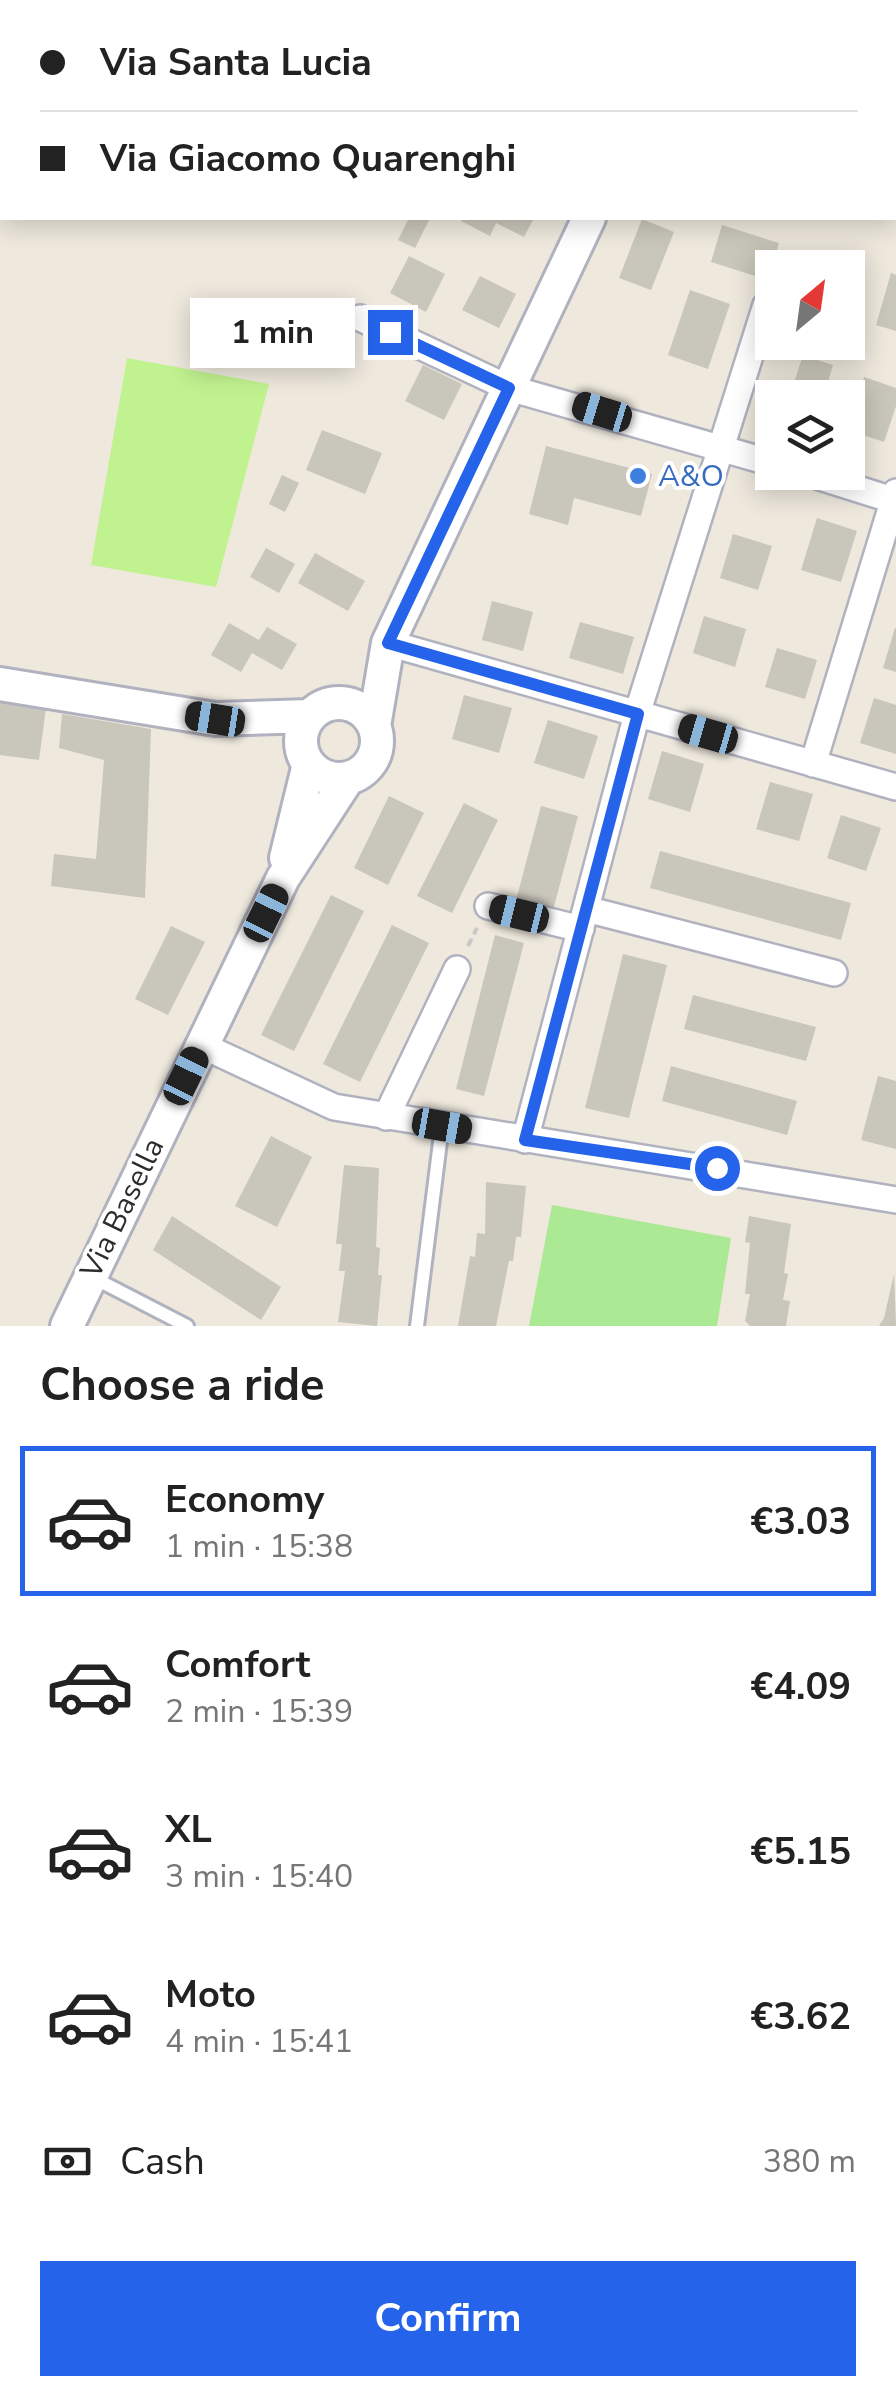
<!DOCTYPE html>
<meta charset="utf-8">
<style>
:root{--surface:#fff;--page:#f6f6f6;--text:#222;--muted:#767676;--line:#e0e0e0;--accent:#2563eb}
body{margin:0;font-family:"Nunito Sans",sans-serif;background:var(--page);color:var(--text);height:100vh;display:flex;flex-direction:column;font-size:38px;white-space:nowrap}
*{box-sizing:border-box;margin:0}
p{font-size:32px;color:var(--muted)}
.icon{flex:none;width:55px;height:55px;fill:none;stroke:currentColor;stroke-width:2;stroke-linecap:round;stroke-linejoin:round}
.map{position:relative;height:1326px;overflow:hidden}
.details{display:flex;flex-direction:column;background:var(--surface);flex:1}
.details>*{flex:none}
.top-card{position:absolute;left:0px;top:0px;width:898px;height:220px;box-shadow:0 5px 25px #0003;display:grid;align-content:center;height:220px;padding:0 40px;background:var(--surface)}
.needle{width:65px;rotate:29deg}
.controls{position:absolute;left:755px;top:250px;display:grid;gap:20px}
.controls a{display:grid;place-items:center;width:110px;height:110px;border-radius:0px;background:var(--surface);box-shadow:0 5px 25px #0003;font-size:50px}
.end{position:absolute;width:45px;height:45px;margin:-22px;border:12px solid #2563eb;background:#fff;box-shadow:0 0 0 5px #fff}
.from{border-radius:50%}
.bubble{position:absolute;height:70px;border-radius:0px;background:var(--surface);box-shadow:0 5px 25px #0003;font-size:32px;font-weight:700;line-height:70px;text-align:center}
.car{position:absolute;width:30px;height:60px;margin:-30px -15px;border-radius:12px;box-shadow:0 0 8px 2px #0007;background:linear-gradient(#222 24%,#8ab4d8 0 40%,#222 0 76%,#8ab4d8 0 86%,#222 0)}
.top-card b{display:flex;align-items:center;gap:35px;height:95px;font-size:38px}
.top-card b+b{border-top:2px solid var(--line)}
.top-card i{width:25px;height:25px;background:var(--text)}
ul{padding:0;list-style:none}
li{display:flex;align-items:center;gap:30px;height:150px;margin:0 20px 15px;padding:0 20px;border:5px solid transparent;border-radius:0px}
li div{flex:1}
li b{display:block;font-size:38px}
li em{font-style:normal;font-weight:700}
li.selected{border-color:var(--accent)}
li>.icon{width:90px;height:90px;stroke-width:1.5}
h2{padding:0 40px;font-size:45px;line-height:120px}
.pay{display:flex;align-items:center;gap:25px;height:110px;padding:0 40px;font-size:38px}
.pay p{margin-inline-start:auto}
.cta{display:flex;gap:20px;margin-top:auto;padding:20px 40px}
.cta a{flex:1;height:115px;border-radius:0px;background:var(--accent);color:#fff;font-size:40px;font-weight:700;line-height:115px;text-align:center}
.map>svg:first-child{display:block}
.green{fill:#abe995}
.pitch{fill:#c1f290}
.building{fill:#c9c6bb}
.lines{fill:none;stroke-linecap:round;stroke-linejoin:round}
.service-casing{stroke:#b1b2c0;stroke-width:18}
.minor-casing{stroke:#b1b2c0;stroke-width:30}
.tertiary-casing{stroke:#b1b2c0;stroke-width:38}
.path{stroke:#c8c8c8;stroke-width:4;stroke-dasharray:8 5;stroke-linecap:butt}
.service{stroke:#fff;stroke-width:12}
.minor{stroke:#fff;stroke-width:25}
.tertiary{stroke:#fff;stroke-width:32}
.route{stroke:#2563eb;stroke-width:12}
.shop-dot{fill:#3f7fe0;stroke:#fff;stroke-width:4}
.labels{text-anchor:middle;stroke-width:8;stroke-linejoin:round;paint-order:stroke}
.shop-label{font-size:30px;fill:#366cbe;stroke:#fff;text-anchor:start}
.street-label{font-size:30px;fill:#2c2c2c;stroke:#fff}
</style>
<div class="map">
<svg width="896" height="1326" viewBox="0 0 896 1326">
<rect width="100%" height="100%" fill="#eee8dd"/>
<!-- green -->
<path class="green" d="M552,1205L731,1238L717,1326H529Z"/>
<!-- pitch -->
<path class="pitch" d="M127,358L269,384L216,587L91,565Z"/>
<!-- building -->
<path class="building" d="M409,218H430L415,248L398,240Z
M463,218H534L524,237L496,223L490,236L461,221Z
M642,219L674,232L651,290L619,278Z
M722,225L779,243L768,280L711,262Z
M811,255L846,264L845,268H807Z
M409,256L445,274L426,312L390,293Z
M891,273L896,275V331L876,325Z
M480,276L516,294L499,328L462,310Z
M690,290L730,304L708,369L668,355Z
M803,355L833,365L823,398H789Z
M423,365L462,384L444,420L405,401Z
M864,377L896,388V406L884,442L848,430Z
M322,430L382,453L365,494L306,470Z
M546,446L652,474L641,516L574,498L568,525L529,514Z
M282,475L299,483L285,512L269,504Z
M817,518L857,531L841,582L801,570Z
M733,534L772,546L758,590L720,578Z
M266,548L295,564L279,593L250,577Z
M315,553L365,581L348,611L298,583Z
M492,601L533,612L523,651L482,640Z
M704,616L746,629L735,667L693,653Z
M580,622L634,637L623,674L569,658Z
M229,623L259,640L267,627L297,644L282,670L252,653L241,672L211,655Z
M895,628H896V672L883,668Z
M777,648L817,660L805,699L765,687Z
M464,695L512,708L499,753L452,739Z
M874,698L896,705V754L860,743Z
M0,702L46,708L39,760L0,755Z
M62,714L151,729L145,898L51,886L54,854L96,859L104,760L59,748Z
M548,720L598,736L584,779L534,763Z
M662,751L704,764L690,812L648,799Z
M770,782L813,794L799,841L756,829Z
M389,796L424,813L388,885L354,868Z
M464,803L498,820L452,913L417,896Z
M541,806L578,816L552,914L515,904Z
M841,815L881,828L866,871L827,858Z
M660,851L851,903L841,940L650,888Z
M331,895L364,911L294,1051L261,1035Z
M392,925L429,943L360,1082L323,1064Z
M171,926L205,942L168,1015L135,999Z
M495,935L524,943L484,1096L456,1089Z
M623,954L667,965L629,1118L585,1108Z
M693,995L816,1027L806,1061L684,1029Z
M671,1066L797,1101L787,1135L662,1101Z
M878,1076L896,1081V1149L861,1140Z
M271,1136L312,1157L277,1227L235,1206Z
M344,1165L379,1168L376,1247L380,1248L378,1275H382L377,1326L338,1322L345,1271H339L342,1244H336Z
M486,1182L526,1186L521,1237H516L513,1261H509L496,1326H458L470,1256L475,1257L477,1233L485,1234Z
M172,1216L281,1287L261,1320L153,1250Z
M749,1216L791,1224L784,1273L788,1274L783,1300L790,1301L786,1326H750L745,1321L750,1294H745L750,1243L745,1242Z
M894,1274L896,1326H879L884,1318Z"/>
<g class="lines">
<defs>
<path id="service" d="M92,1277L187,1326
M417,1326L442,1126"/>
<path id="minor" d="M360,318L509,388L772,463
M804,472L896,501
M388,643L896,787
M813,764L896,492
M488,906L581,929
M586,909L834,973
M201,1045L334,1107L896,1200
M386,1117L457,969
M525,1140L637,714L766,305"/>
<path id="tertiary" d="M692,2L693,0
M0,684L215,719L310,716
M301 741a38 38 0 1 1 76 0a38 38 0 1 1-76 0Z
M374,726L388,643L589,218
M286,858L309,764
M67,1326L283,878L348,778"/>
</defs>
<!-- service casing -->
<use href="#service" class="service-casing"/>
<!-- minor casing -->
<use href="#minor" class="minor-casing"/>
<!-- tertiary casing -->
<use href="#tertiary" class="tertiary-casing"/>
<!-- path -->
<path class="path" d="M468,946L477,928"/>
<!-- service -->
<use href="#service" class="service"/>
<!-- minor -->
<use href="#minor" class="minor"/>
<!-- tertiary -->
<use href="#tertiary" class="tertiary"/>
</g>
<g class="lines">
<!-- route -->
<path class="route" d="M390,332L509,388L388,643L638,714L525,1140L717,1168"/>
</g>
<!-- markers -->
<circle class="shop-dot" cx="638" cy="476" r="10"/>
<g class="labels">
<!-- shop labels -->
<g class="shop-label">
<text x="658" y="486">A&amp;O</text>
</g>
<!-- street labels -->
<g class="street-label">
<text transform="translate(122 1208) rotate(-64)" y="10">Via Basella</text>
</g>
</g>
</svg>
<div class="controls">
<a><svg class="needle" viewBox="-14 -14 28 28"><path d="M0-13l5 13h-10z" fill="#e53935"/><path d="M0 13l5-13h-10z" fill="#767676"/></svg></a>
<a><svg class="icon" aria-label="layers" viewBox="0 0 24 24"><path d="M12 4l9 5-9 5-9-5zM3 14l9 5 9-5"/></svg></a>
</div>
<i class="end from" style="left:717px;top:1168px"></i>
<i class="end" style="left:390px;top:332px"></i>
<div class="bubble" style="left:190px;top:298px;width:165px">1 min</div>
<i class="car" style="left:602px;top:412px;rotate:287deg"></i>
<i class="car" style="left:215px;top:719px;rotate:279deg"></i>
<i class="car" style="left:708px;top:734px;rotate:286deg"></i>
<i class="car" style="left:266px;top:913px;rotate:26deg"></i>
<i class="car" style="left:519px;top:914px;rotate:284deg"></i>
<i class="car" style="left:186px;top:1076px;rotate:26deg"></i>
<i class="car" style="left:442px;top:1126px;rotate:100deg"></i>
<div class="top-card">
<b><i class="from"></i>Via Santa Lucia</b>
<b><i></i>Via Giacomo Quarenghi</b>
</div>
</div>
<section class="details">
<h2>Choose a ride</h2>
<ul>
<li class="selected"><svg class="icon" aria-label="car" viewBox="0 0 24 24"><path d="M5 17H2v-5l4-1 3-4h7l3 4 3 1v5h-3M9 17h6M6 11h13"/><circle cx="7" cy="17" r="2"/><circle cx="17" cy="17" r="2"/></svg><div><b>Economy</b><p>1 min · 15:38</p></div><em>€3.03</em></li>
<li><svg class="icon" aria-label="car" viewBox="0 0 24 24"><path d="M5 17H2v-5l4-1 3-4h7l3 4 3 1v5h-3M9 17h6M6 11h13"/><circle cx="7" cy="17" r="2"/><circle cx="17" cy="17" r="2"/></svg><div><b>Comfort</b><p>2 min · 15:39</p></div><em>€4.09</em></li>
<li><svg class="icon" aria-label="car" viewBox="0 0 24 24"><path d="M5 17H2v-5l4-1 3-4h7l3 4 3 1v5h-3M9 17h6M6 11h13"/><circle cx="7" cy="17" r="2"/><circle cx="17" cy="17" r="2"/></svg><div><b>XL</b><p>3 min · 15:40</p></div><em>€5.15</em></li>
<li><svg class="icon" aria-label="car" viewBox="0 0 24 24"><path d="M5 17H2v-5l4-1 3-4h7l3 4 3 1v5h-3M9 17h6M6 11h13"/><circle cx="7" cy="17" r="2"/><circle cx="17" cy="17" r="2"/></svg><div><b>Moto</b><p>4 min · 15:41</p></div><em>€3.62</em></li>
</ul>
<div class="pay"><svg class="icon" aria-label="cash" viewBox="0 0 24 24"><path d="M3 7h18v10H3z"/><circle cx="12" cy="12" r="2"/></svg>Cash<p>380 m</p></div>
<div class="cta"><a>Confirm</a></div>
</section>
